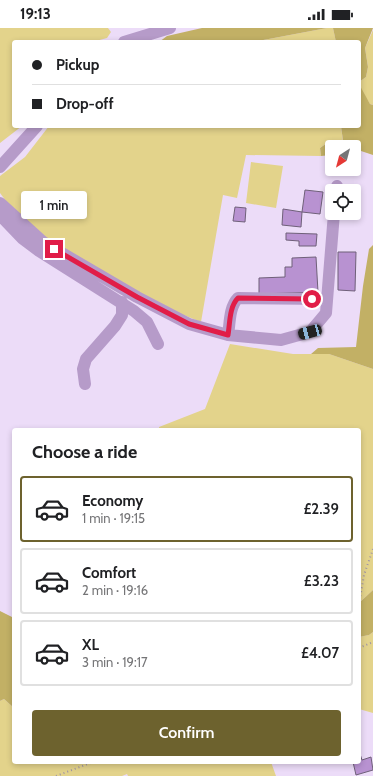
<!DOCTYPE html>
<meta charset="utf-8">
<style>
:root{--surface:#fff;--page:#f2f2f2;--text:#202124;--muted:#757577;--line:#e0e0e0;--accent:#6d622e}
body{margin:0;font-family:Cabin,sans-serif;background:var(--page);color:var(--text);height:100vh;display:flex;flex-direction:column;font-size:15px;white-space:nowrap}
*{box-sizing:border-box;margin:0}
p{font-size:13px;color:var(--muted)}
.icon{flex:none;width:22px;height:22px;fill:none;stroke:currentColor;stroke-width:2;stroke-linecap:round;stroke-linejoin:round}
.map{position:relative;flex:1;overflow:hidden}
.details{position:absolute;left:12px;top:400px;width:349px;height:336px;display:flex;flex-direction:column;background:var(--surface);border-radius:4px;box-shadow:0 2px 6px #0003}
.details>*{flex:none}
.top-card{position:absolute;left:12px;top:12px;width:349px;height:88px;border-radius:4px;box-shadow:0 2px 6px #0003;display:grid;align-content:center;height:88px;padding:0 20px;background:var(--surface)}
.needle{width:26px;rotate:216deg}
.controls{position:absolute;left:325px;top:112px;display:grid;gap:8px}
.controls a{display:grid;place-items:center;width:36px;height:36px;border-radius:4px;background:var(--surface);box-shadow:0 2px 6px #0003;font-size:20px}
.end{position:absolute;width:18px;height:18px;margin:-9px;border:5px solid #e11d48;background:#fff;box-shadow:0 0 0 2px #fff}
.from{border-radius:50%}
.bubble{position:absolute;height:28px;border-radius:4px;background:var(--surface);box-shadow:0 2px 6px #0003;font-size:13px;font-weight:600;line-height:28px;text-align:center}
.car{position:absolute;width:12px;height:24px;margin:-12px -6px;border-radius:5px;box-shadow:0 0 3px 1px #0007;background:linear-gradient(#222 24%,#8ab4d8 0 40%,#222 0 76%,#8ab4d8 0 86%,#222 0)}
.top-card b{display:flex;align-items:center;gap:14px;height:38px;font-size:15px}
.top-card b+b{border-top:1px solid var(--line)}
.top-card i{width:10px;height:10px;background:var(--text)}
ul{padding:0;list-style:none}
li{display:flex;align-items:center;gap:12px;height:66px;margin:0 8px 6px;padding:0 12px;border:2px solid var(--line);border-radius:4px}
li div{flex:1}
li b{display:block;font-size:15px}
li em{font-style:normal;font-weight:600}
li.selected{border-color:var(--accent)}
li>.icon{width:36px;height:36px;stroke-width:1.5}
h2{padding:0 20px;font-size:18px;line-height:48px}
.button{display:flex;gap:8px;margin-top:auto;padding:8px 20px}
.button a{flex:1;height:46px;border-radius:4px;background:var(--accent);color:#fff;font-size:16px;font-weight:600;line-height:46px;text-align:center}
.status{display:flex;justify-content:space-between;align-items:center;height:28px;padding:0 20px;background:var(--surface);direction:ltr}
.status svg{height:11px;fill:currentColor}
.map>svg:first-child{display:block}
.green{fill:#e3d38b}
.forest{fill:#c2b065}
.building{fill:#b892d1;stroke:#6f6079}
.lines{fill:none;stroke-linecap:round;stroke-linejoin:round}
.path{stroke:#9e92a7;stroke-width:2;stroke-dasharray:1 3;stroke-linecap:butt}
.minor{stroke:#b69bc9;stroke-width:12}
.route{stroke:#e11d48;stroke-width:5}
</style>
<div class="status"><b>19:13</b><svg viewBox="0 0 49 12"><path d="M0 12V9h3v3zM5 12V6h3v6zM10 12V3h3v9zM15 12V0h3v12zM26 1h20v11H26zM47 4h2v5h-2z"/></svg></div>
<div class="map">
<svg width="373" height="748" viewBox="0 0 373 748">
<rect width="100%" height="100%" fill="#ecdcf8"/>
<!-- green -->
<path class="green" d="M0,0H108L111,4L107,10L92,14H14V98H22L0,115Z
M327,0H333L336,14H253Z
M373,2V77L370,76L362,64L359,54L366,49L368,39L365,20Z
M49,98H341L343,114L327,115L320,120L321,128L246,127L237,170L223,167L201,294L181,286L127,258L44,209L6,173L0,165V148L25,129Z
M251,134L283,138L276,180L246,175Z
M230,316L293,326H329L373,341V562L359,575V402H159V399L205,381Z
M373,604V685L359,681V609L369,607Z
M4,671L14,680V734H68L69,736L71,734H271L276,748H128L127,746L122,748H0V673Z"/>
<!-- forest -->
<path class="forest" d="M202,0H327L253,14H159L167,8Z
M333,0H373L365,20L368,39L366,49L359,54V14H336Z
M359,56L370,76L373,77V127L361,123L354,124V119H332V127L321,128L320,120L327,115L343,113L341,98H359Z
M373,217V341L329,326H311L318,320L356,319L363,258L369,221Z
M373,562V604L369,607L359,609V575Z
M0,583L14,590V680L4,671L0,673Z"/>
<!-- building -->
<path class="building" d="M305,162L323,164L320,186L302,184Z
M235,179L246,180L245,194L233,193Z
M283,181L302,184L301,199L282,197Z
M286,205L317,206L316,218H299V213L286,212Z
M338,224H356L355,263L338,262Z
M316,229L318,264L259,266V250L285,249V239H292V230Z
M359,723L362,732L371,729L373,742L356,747L353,734H359Z"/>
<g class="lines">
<!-- path -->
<path class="path" d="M359,576L364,547L373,521
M359,620L373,614
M56,748L93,734"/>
<!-- minor -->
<path class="minor" d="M124,14L170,0
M0,139L37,98
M336,163L337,158
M0,175L43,214L137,269L189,296L228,307L281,312L310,304L326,285L334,185
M0,187L23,211L39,223L134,283L147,294L158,316
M228,307C230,296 229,279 238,270L327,271
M85,356L83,341L86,331L115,298L122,287V274"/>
</g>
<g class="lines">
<!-- route -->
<path class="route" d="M54,221L137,269L189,296L228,307C230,296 229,279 238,270L312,271"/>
</g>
</svg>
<div class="controls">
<a><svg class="needle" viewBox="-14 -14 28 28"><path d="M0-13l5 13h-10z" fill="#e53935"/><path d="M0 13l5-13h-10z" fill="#757577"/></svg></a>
<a><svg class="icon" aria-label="locate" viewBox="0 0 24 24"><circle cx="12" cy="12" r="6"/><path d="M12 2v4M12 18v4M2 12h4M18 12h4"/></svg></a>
</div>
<i class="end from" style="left:312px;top:271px"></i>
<i class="end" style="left:54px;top:221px"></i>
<div class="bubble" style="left:21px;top:163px;width:66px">1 min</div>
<i class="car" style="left:310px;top:304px;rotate:255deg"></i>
<div class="top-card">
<b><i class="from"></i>Pickup</b>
<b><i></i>Drop-off</b>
</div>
<section class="details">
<h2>Choose a ride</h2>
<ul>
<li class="selected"><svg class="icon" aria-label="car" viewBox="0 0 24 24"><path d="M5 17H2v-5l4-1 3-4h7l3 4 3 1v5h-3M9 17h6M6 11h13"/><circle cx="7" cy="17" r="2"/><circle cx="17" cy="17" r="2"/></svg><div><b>Economy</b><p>1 min · 19:15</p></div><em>£2.39</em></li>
<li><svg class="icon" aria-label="car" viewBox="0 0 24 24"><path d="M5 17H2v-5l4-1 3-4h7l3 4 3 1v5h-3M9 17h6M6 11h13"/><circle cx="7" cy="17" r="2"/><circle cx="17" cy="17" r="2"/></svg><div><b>Comfort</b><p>2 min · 19:16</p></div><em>£3.23</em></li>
<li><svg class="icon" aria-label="car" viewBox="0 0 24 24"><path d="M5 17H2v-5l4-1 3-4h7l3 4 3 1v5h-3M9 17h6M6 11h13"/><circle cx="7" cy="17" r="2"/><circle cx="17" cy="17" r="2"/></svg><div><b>XL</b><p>3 min · 19:17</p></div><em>£4.07</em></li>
</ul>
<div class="button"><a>Confirm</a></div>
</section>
</div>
